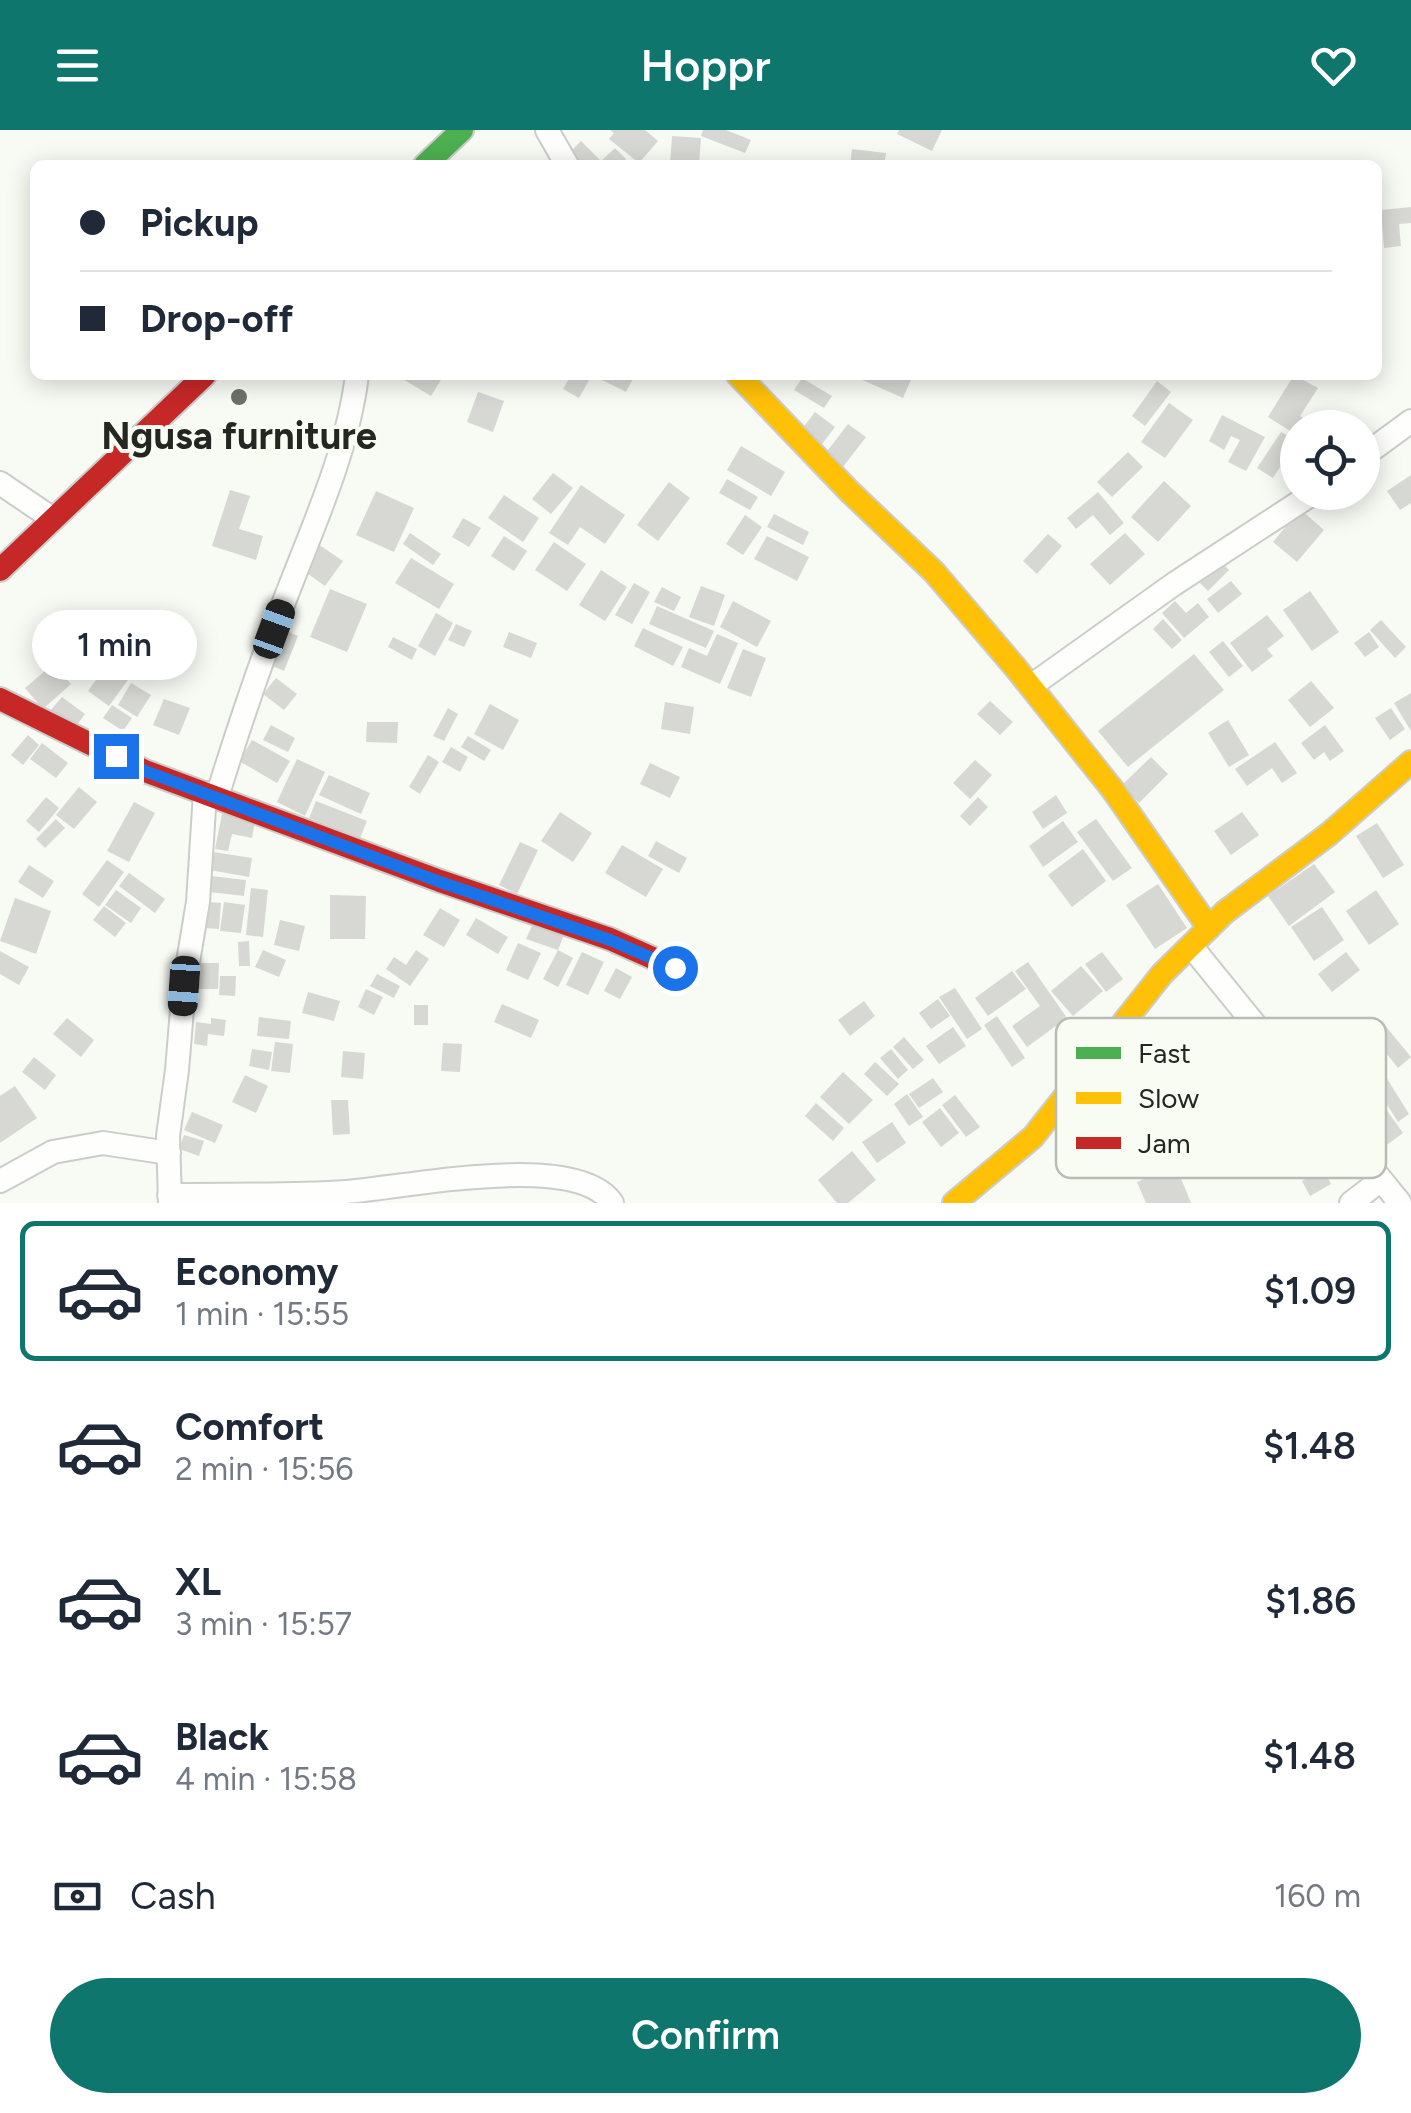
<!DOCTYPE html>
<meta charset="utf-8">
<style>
:root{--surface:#fff;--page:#f6f6f7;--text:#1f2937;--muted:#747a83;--line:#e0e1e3;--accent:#0f766e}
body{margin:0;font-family:Figtree,sans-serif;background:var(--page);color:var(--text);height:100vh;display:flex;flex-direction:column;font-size:38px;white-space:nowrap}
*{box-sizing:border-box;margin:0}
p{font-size:32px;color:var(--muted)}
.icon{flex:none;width:55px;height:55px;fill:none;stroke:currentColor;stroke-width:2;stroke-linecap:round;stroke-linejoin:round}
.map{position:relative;height:1073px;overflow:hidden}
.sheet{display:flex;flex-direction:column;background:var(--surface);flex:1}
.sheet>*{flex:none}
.hud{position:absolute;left:30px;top:30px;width:1352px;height:220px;border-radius:15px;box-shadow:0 5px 25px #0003;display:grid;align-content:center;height:220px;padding:0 50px;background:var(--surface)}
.controls{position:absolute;left:1280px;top:280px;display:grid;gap:20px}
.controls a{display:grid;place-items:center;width:100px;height:100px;border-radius:50%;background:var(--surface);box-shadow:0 5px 25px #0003;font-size:50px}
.end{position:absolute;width:45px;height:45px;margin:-22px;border:12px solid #1a73e8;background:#fff;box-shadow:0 0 0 5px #fff}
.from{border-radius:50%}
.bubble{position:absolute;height:70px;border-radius:35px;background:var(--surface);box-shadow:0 5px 25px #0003;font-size:32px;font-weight:600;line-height:70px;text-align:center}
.car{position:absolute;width:30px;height:60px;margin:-30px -15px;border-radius:12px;box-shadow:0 0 8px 2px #0007;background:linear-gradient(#222 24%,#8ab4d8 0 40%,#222 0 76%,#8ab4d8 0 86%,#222 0)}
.hud b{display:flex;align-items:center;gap:35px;height:95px;font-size:38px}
.hud b+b{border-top:2px solid var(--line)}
.hud i{width:25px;height:25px;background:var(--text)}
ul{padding:18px 0 0;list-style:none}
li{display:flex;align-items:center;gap:30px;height:140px;margin:0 20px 15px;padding:0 30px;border:5px solid transparent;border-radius:15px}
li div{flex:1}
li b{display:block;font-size:38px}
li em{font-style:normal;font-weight:600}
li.on{border-color:var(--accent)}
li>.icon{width:90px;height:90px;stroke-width:1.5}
.pay{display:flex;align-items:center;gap:25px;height:110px;padding:0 50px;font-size:38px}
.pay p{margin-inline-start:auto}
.action{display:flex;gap:20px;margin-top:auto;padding:20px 50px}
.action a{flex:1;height:115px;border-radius:60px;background:var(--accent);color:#fff;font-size:40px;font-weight:600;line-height:115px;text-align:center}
header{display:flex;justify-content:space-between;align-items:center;height:130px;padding:0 50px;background:var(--accent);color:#fff;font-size:45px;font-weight:600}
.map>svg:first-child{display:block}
.building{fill:#d7d8d4}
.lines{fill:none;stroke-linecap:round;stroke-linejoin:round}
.street-casing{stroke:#cbcdc9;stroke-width:26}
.fast-casing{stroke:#cbcdc9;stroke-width:26}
.slow-casing{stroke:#cbcdc9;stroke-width:26}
.jam-casing{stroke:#cbcdc9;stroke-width:26}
.street{stroke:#fefefd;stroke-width:22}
.fast{stroke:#4caf50;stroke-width:22}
.slow{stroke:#ffc107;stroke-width:22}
.jam{stroke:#c62828;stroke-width:22}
.route{stroke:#1a73e8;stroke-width:12}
.poi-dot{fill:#6f706c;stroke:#f9fcf2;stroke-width:4}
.labels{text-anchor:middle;stroke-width:8;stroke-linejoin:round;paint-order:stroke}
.poi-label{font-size:38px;font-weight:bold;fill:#252622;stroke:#f9fcf2}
.key{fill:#f9fcf2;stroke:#b9bcb4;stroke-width:2.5}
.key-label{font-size:28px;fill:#252622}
</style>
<header><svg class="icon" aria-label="menu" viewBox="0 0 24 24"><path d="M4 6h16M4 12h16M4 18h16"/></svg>Hoppr<svg class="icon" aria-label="heart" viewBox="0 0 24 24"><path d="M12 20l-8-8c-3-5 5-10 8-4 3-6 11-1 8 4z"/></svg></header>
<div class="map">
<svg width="1411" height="1073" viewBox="0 0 1411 1073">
<rect width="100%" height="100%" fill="#f8faf4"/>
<!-- building -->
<path class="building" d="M610,0H645L658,11L639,33L609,9L614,3Z
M703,0H726L751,10L745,23L701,6Z
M899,0H942L932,21L897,4Z
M672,6L701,8L699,35H670Z
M581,11L601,31L615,18L626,29L620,35H583L570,22Z
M852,19L886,23L884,35H850Z
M1411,77V93L1399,94L1401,116L1384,118L1381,80Z
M396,245H444L431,266Z
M571,245H592L579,268L563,259Z
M599,245H635L626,262L598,248Z
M859,245H913L903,268L858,248Z
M1294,245L1318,258L1300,286L1319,298H1298V306L1268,287Z
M802,248L832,266L824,278L794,260Z
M1157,251L1171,262L1145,296L1132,286Z
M478,262L504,271L493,302L467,292Z
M1169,273L1193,290L1165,328L1141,312Z
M815,282L835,297L819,318L799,303Z
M1222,285L1265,307L1246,341L1228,332L1240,310L1231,306L1224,320L1209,311Z
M848,294L866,307L843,337L825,324Z
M1281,302L1298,311V328L1289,323L1273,348L1257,338Z
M741,316L785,342L771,366L727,340Z
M1128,322L1143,337L1112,367L1097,352Z
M553,343L573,358L551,384L532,369Z
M1411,345V373L1400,380L1387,361Z
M727,349L758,367L750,380L719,363Z
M1164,351L1191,376L1158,412L1131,387Z
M669,352L690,368L658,411L637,395Z
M581,355L625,385L605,414L580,397L568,415L549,403Z
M230,360L250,366L239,399L263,406L256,430L212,416Z
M376,361L414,378L394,422L356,405Z
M1098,362L1124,393L1110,405L1093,385L1076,399L1067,388Z
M504,365L539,388L523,412L488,388Z
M1300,379L1324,400L1297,432L1273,412Z
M774,384L809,402L803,415L767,397Z
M745,385L762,397L743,425L726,414Z
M463,388L481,398L469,417L452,407Z
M410,403L441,424L433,435L403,414Z
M1125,403L1145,424L1110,455L1090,434Z
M1048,404L1062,416L1037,444L1023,431Z
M504,406L527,421L514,441L491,426Z
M767,406L809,427L797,451L754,429Z
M554,412L586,434L567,461L535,440Z
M318,414L343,431L325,456L301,439Z
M411,428L454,454L439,479L395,453Z
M1219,429L1229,440L1208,461L1198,451Z
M601,440L627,457L605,491L579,475Z
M1231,451L1242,464L1218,483L1207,469Z
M634,453L650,462L632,494L615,485Z
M701,456L725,465L714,496L689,487Z
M662,457L681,467L674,481L654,472Z
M330,459L367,474L347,522L310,507Z
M1310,461L1339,502L1312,521L1283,480Z
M733,471L771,491L757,517L720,497Z
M1175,471L1186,483L1198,473L1209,487L1184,508L1162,483Z
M657,476L714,501L706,518L649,494Z
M436,483L453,493L435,526L418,516Z
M1267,485L1284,506L1267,519L1273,526L1252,542L1230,513Z
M73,489L111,509L96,537L58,518Z
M1163,489L1182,510L1172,519L1153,499Z
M131,490L151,502L130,537L110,525Z
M1381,490L1406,517L1395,528L1370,500Z
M456,494L472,501L464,517L448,510Z
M280,498L298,506L284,541L265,533Z
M643,498L683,517L673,536L634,516Z
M509,502L537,513L531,528L503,517Z
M1369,502L1379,517L1365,527L1354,513Z
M717,504L738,513L720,554L681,537L689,518L707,526Z
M393,507L417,519L412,530L388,517Z
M1223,511L1243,536L1229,547L1209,522Z
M743,519L766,528L751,567L727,558Z
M1194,524L1224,560L1128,637L1098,601Z
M109,532L130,547L109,576L88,561Z
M53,534L71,554L43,579L25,558Z
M276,548L297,564L284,580L263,564Z
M1311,551L1334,578L1310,597L1288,570Z
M131,553L151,565L137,587L118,575Z
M1411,563V601L1394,573Z
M62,567L85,584L73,600L49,582Z
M164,569L190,578L179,605L153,595Z
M990,571L1013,592L1000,605L977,584Z
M665,572L694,577L690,604L661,599Z
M490,574L519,590L503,620L474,604Z
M112,575L132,588L123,601L103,588Z
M448,578L458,584L444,611L433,606Z
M1391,578L1405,599L1390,610L1375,588Z
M1228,590L1249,625L1229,637L1208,603Z
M367,592H398L397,613L366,612Z
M271,595L295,608L288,622L263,610Z
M1325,595L1344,621L1330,631L1324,622L1314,630L1301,613Z
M28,605L39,615L23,635L11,625Z
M468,606L491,620L484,631L461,617Z
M252,610L290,631L277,653L239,631Z
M1275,612L1297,643L1282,653L1272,638L1247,656L1235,639Z
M42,613L68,633L56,648L30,629Z
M451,617L468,627L460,642L442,632Z
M428,625L439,632L420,664L409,657Z
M1151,627L1168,644L1139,673L1122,655Z
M297,629L325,642L305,686L277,672Z
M975,630L992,645L970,669L953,653Z
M650,633L680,647L670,668L640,654Z
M329,645L370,663L361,684L319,665Z
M79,657L97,672L74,699L56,685Z
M1056,665L1067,683L1043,699L1032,682Z
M46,667L59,678L39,702L26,691Z
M978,667L988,677L970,696L960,686Z
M316,671L367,691L360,708L309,688Z
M134,672L155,683L129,732L107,721Z
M223,679L256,685L252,708L232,704L228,721L215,719Z
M560,682L592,703L573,732L541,711Z
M1242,682L1259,705L1231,725L1214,701Z
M56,689L65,698L45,718L36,709Z
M1096,689L1132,738L1113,751L1077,702Z
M1063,691L1078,712L1043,737L1029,716Z
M1377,693L1404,735L1383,748L1356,706Z
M656,711L687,728L679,743L648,726Z
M520,712L538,720L517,764L499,755Z
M622,715L663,739L646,767L605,743Z
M1083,719L1106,751L1072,777L1048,745Z
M213,722L252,728L249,747L210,740Z
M107,730L124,742L99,777L82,764Z
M1314,734L1335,762L1289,796L1268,766Z
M29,735L54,751L43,768L18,752Z
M129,743L165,769L155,783L119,756Z
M211,746L246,750L244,766L210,762Z
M1158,754L1187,798L1155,819L1126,775Z
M251,758L268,760L263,807L246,805Z
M116,760L141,778L131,793L105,775Z
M1376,760L1399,794L1369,815L1346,781Z
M330,765L366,766L365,809H330Z
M15,768L51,781L36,824L0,811Z
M209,772L221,773L219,799L206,798Z
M224,772L245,775L241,803L220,801Z
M104,776L126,793L115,807L93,790Z
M1322,777L1344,810L1314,831L1291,797Z
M440,778L460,790L444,817L423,805Z
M476,788L508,807L498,824L466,805Z
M280,790L305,796L299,821L274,815Z
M533,794L564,805L558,820L573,828L558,857L543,849L558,820L526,809Z
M249,811L250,836H239L238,812Z
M518,813L541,823L528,850L506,840Z
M263,820L286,830L279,847L255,837Z
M416,820L429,829L410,856L386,839L394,827L406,835Z
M0,821L29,837L19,855L0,844Z
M582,822L604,832L588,865L566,855Z
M1102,822L1123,849L1106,862L1085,834Z
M1346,822L1360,840L1332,862L1318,844Z
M1028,832L1067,888L1027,917L1012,896L1040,876L1015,841Z
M197,833H219L218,859H196Z
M1081,836L1103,861L1073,886L1051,861Z
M616,838L632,847L620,869L604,861Z
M1012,841L1026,859L988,886L975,868Z
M377,844L400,856L394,868L370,856Z
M220,846H236L235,866L219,865Z
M955,858L982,899L967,909L939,867Z
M366,859L383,867L374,885L358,877Z
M308,862L340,871L334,891L302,883Z
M938,869L950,886L931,899L919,883Z
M864,871L875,886L850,906L838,890Z
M502,874L539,890L531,908L494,892Z
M414,875H428V895H414Z
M997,886L1025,928L1012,937L984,895Z
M259,887L291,891L289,909L257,906Z
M67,888L94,910L81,927L53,904Z
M211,888L226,890L224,906L208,904L207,916L194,914L196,892L211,894Z
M1383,893L1411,927L1398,938L1370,903Z
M953,897L966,916L939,934L926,916Z
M904,907L924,930L913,939L893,917Z
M275,912L293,914L290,943L271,941Z
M443,913L462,914L460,942L441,941Z
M252,919L272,922L269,940L249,936Z
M891,919L908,940L898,949L880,928Z
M343,921L365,923L363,949L341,947Z
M34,927L56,945L45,960L22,942Z
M875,932L899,954L887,966L864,944Z
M843,942L873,970L849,994L820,967Z
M245,945L268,956L256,983L232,972Z
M1386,947L1409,984L1398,992L1374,954Z
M933,948L943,962L919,978L909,964Z
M15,956L37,988L0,1013V966Z
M907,964L923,987L909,996L894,974Z
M955,965L980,997L966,1007L942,975Z
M331,970H348L350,1004L333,1005Z
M816,973L844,998L833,1011L805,986Z
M1383,975L1403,1003L1384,1017L1363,989Z
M940,978L959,1003L941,1017L922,992Z
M192,982L223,995L215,1013L184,1000Z
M892,992L906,1013L877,1033L862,1012Z
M184,1005L204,1011L199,1026L179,1019Z
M1322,1017L1330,1031L1297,1049L1290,1034Z
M852,1021L876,1050L848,1073H837L818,1050Z
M1176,1036L1191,1073H1146L1137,1052Z
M1323,1039L1331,1054L1310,1066L1302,1051Z"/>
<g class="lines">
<defs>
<path id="street" d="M547,0L567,35
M1362,327L1411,291
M0,353L53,389
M1031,556L1174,454L1315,362
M217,667C238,599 261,531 287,464C314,394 348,320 357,245
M1191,816L1400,1073
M0,1051L53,1022L103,1013L169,1023
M169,1065C228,1064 287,1066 346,1062C403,1058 576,1020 612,1073
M170,1073L168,1006L177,940L184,856L198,772L205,663
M1351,1073L1381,1050"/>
<path id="fast" d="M425,35L462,0"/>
<path id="slow" d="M738,245L849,361L934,442L1015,537L1113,660L1209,798
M954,1073L1033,1007L1162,844L1225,782L1329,704L1411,632"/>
<path id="jam" d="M0,440L205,245
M0,569L145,641L440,751L610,809L675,838"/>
</defs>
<!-- street casing -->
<use href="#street" class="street-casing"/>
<!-- fast casing -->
<use href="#fast" class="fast-casing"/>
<!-- slow casing -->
<use href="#slow" class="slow-casing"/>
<!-- jam casing -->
<use href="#jam" class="jam-casing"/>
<!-- street -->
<use href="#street" class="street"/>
<!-- fast -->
<use href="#fast" class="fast"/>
<!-- slow -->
<use href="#slow" class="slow"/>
<!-- jam -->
<use href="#jam" class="jam"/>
</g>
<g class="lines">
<!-- route -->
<path class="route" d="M116,626L145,641L440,752L610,810L675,838"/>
</g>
<!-- markers -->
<circle class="poi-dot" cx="239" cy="267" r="10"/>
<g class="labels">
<!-- poi labels -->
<g class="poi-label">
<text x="239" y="319">Ngusa furniture</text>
</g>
</g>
<!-- legend -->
<rect x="1056" y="888" width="330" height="160" rx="15" class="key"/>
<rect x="1076" y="917" width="45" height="12" fill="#4caf50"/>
<rect x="1076" y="962" width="45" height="12" fill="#ffc107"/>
<rect x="1076" y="1007" width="45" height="12" fill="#c62828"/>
<g class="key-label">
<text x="1138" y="933">Fast</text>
<text x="1138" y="978">Slow</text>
<text x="1138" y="1023">Jam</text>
</g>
</svg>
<div class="controls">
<a><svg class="icon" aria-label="locate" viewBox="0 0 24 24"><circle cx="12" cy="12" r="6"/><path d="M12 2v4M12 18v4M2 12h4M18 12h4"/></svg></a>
</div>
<i class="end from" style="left:675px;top:838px"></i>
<i class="end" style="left:116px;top:626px"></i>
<div class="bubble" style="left:32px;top:480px;width:165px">1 min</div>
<i class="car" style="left:274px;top:499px;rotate:20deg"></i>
<i class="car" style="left:184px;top:856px;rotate:184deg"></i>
<div class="hud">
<b><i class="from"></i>Pickup</b>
<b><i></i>Drop-off</b>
</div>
</div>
<section class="sheet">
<ul>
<li class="on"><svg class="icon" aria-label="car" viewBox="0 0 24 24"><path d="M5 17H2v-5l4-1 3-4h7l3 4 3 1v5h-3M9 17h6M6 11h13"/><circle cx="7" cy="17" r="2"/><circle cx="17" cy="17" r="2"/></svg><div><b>Economy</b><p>1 min · 15:55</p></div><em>$1.09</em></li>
<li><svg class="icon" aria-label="car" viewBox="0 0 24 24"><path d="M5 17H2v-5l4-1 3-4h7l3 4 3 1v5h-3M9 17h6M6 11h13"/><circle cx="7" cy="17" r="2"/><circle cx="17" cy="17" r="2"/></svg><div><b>Comfort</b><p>2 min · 15:56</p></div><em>$1.48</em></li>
<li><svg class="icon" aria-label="car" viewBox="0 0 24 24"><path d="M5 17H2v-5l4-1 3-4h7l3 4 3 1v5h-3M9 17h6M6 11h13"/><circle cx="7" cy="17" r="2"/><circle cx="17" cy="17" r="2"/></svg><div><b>XL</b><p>3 min · 15:57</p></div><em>$1.86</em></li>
<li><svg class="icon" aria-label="car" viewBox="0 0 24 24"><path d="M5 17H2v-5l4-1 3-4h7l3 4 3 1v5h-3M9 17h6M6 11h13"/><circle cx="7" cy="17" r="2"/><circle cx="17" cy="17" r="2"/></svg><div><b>Black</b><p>4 min · 15:58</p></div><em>$1.48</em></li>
</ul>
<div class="pay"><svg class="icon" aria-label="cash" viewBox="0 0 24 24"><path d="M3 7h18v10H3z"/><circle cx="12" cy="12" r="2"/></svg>Cash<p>160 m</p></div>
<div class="action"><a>Confirm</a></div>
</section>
